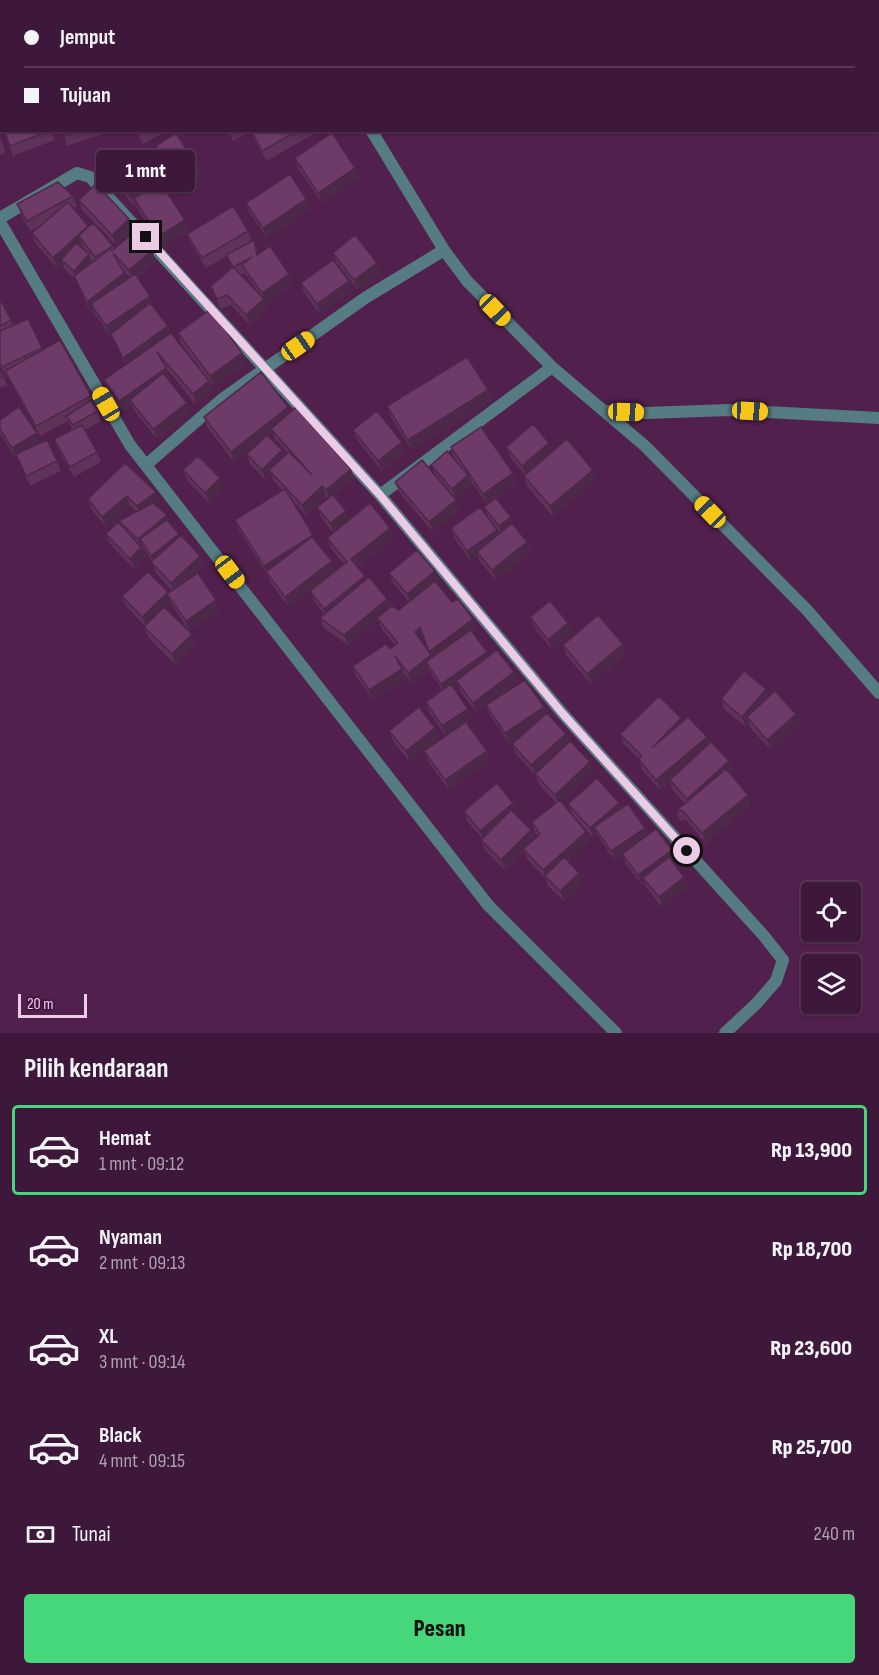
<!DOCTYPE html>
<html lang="id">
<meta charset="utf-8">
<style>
:root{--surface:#3e183a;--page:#452142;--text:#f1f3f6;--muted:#ada0af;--line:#573754;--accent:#45d77a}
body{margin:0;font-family:"Sofia Sans Condensed",sans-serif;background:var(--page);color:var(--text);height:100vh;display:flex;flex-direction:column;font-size:22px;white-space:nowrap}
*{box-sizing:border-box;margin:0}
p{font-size:20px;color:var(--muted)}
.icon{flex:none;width:33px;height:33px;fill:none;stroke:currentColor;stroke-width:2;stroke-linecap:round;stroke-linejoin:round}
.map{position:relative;height:1033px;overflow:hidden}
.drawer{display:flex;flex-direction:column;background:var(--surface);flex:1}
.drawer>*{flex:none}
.top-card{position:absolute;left:0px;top:0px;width:879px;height:132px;box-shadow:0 2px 4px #0004,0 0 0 2px var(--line);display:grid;align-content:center;height:132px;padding:0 24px;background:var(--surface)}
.tools{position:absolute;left:801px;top:882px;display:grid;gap:12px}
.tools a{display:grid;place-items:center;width:60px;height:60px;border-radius:6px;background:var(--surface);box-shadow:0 2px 4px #0004,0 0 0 2px var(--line);font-size:30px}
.scale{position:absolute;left:18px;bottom:15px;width:69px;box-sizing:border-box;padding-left:6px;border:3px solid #ebcbe6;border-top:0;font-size:16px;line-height:21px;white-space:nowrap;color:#ebcbe6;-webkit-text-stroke:4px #471542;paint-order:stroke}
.end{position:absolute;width:27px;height:27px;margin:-14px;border:8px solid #ebcbe6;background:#111;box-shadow:0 0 0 3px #111}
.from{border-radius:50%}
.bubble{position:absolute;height:42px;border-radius:6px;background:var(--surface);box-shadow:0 2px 4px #0004,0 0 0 2px var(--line);font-size:20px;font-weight:800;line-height:42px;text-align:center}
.car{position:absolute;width:18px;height:36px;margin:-18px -9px;border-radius:8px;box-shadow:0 0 4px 2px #0007;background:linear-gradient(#f5c518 24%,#345 0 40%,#f5c518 0 76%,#345 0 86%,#f5c518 0)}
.top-card b{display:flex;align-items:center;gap:21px;height:57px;font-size:22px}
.top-card b+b{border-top:2px solid var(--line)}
.top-card i{width:15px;height:15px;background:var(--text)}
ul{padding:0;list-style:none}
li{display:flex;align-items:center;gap:18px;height:90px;margin:0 12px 9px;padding:0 12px;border:3px solid transparent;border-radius:6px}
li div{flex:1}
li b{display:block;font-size:22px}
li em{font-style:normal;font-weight:800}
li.current{border-color:var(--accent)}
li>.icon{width:54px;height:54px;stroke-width:1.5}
h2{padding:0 24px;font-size:27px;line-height:72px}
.pay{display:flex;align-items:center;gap:15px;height:66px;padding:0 24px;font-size:22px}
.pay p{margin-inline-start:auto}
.cta{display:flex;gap:12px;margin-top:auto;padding:12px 24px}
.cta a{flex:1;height:69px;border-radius:6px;background:var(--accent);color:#111;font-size:24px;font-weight:800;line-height:69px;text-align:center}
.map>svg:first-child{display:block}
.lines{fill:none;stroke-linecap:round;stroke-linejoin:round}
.minor{stroke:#557b83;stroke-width:12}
.wall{fill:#5f3259;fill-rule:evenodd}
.shaded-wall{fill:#4d2949}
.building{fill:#6e3a68;stroke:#4d2949;stroke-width:1.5;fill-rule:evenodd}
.route{stroke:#ebcbe6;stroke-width:8}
</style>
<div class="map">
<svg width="879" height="1033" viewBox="0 0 879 1033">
<rect width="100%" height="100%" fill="#52204d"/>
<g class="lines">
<!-- minor -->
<path class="minor" d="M371,130L444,250
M0,218L77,173L90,177L380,495L563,714L764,936L783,960L776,981L756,1004L725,1033
M0,222L130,445L488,905L616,1033
M606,411L646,413L728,410L879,418
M146,465L221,400L365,298L444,250L467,281L552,367L645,446L807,610L879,693
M380,495L552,367"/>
</g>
<!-- wall -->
<path class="wall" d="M100,0H153V2H100Z
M0,31H2V73H0Z
M3,130H52L55,140L13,156Z
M62,130H114L67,146Z
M136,130H168L143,144Z
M228,130H321L266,161L250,131L233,141Z
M0,137L6,153L0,155Z
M156,146L202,180L183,192L160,156Z
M295,158L355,168L359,178L322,203L298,168Z
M110,171L155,176L158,183L185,220L188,230L162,247L137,208L136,205L134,206L114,181Z
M73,196L77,206L73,208L88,227L113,246L114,249L152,251L156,261L137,277L153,306L168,326L170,333L213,391L196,405L167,369L170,378L168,379L187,403L191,413L157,439L134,410L132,405L122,411L107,390L104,380L125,365L111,334L110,336L95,314L93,310L90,312L75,279L65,270L62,263L57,268L35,243L32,233L40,226L30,231L21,214L17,204ZM82,245V246L88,253L80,247ZM122,269L130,277L127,280Z
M306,199L310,209L267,238L250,213L246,203Z
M79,200L133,229L116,245L82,210Z
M248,231L252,241L258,250V254L293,284L266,303L268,309L250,325L231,305L221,309L211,286L232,268L227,256L206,268L191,244L187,234ZM245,273L246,275L258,292L241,275Z
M333,253L377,263L381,273L358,290L337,263Z
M349,281L352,291L320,314L304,293L301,283Z
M0,299L13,326L28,319L43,350L91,396L98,411L101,421L85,430L97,452L101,462L74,477L58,449L54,439L72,429L68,421L40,436L7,376L6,377L0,365Z
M178,333L246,363L213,386L181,343Z
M0,366L7,386L0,388Z
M492,400L412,450L391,417L387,406Z
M290,412L351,469L354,479L334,496L349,520L390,528L394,538L357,567L366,580L387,599L391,607L399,610L409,602L393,583L389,573L435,571L439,581L437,582L452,602L477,629L473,632L488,657L514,672L517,682L494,700L546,713L566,734L569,742L590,762L593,772L562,802L590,842L568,861L579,873L583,883L564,901L548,886L546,879L527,859L524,851L505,870L485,850L481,840L483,839L467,821L464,811L513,803L517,813L516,814L531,830L535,839L538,836L535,833L532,822L556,803L539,784L535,775L516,754L512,744L524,733L509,743L490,715L486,706L477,713L460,691L458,685L453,688L468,709L472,719L466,723L487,751L490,761L449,790L428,761L424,751L446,736L429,712L426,702L442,690L429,670L412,683L403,672L406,679L373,700L356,676L353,666L390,649L395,645L381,628L378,620L348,645L324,628L320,618L324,614L314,601L310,591L332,574L289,607L270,582L268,576L239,530L235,520L283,491L273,480L271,474L265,480L250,464L247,454L259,443L234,462L207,427L204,417ZM273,432L275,439L288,453L284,456L282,450L268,436ZM326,496L328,499L317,507L321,517L333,533L327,538L331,548L344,564L335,571L332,561L315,540L291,499L306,515ZM424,637L429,652L420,640Z
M0,420L40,443L57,461L61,471L30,486L17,457L16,458L0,434Z
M353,430L405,452L382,471L357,440Z
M451,447L516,483L487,504L470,480L472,485L456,499L438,478L460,510L433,532L399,492L395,482L435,474L431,465H459L454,457Z
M506,447L552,451L596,480L553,517L527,486L524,476L525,475L510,457Z
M125,463L160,502L155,505L179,536L200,556L204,566L190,578L220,610L189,631L171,603L165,608L195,644L175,664L148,637L144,627L145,626L126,606L122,596L168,592V593L172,591L155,572L152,561L143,548L142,549L145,557L134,569L110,544L106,534L120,525L119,521L137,512L130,506L106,527L91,509L88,499Z
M183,470L224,488L209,503L187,480Z
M484,507L511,517L513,525L527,542L531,552L496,580L480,562L478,556L471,561L454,538L451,528L499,534L500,533L488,517Z
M530,617L572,633L552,650L534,627Z
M563,645L626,654L591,684L566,655Z
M721,699L796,714L800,724L771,750L750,728L749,724L746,727L724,709Z
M682,722L707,737L709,744L729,761L732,771L729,773L751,805L706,843L686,820L680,821L676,811L685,803L673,791L670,782L660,790L642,770L639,759L624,744L620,734Z
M435,728L439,738L409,761L393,741L389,731Z
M619,803L621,809L645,828L647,835L672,850L676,861L673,863L688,887L662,907L647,888L645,883L642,885L626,864L623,856L615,861L597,835L593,838L572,814L568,804Z"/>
<!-- shaded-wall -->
<path class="shaded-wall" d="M355,168L359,178L322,203L318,193Z
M199,170L202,180L183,192L179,182Z
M155,176L159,186L134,198L136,205L134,206L130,196Z
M306,199L310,209L267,238L263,228Z
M129,219L133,229L116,245L112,235Z
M185,220L188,230L162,247L158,237Z
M88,226L92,236H79L82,245L63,262L61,260L62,263L57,268L53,258Z
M254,240L258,250L260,265L257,255Z
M152,251L156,261L132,280L129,270Z
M89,254L92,264L78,282L74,271Z
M377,263L381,273L358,290L354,280Z
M124,273L128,283L91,304L93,310L90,312L87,302Z
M289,274L293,284L266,303L268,309L250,325L246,315L264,299L262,293Z
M349,281L352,291L320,314L317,304Z
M150,296L153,306L110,336L106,326Z
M168,326L171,336L126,368L123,358Z
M242,353L246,363L213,386L210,376Z
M166,368L170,378L133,404L130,400L132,405L122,411L119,401Z
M209,381L213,391L196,405L193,394Z
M488,390L492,400L412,450L408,440Z
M187,403L191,413L157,439L153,429Z
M288,407L292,417L271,429L273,432L234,462L231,452Z
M37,433L40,443L16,458L12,448Z
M402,442L405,452L382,471L378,461Z
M549,443L553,453L526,476L522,466Z
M282,450L285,460L269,470L271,474L265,480L262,470Z
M351,469L354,479L330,500L326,490Z
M593,470L596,480L553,517L550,506Z
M513,473L516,483L487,504L483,494Z
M468,475L472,485L456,499L452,489Z
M220,478L224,488L209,503L205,493Z
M322,486L326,496L306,515L302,505Z
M156,492L160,502L141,516L137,506Z
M127,496L130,506L106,527L102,517Z
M456,500L460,510L433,532L429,522Z
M346,511L349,521L333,533L330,523Z
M167,515L171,525L140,539L143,548L142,549L145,557L134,569L130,559L141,547L138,539Z
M511,517L514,527L502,536L499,526Z
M390,528L394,538L354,569L351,559Z
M497,530L501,540L477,552L478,556L471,561L467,551Z
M179,534L182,544L155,566L151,556Z
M313,535L317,545L266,572L267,576L264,566Z
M527,542L531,552L496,580L492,570Z
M200,556L204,566L175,593L171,583Z
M332,561L335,571L289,607L285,597Z
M435,571L439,581L411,604L407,594Z
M365,576L368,587L327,619L324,609Z
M168,592L170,597L167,594L171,603L146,627L142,617Z
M387,599L391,609L348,645L344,635Z
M216,600L220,610L189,631L186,621Z
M473,619L477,629L434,662H426L429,670L412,683L408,673L429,652Z
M568,623L572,633L552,650L548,640Z
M420,627L424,637L418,642L415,632Z
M192,634L195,644L175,664L172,654Z
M623,644L626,654L591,684L587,674Z
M487,652L490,662L456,681L458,685L445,694L441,684Z
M402,669L406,679L373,700L369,690Z
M514,672L517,682L477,713L473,703Z
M766,689L770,699L747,717L749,724L746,727L742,717Z
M544,707L547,717L509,743L505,733Z
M468,709L472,719L446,736L442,726Z
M796,714L800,724L771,750L767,740Z
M681,718L685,728L652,748Z
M435,728L439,738L409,761L406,751Z
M566,734L570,744L535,775L531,765Z
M707,737L710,747L660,790L656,780Z
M487,751L490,761L449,790L445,780Z
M729,761L732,771L690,809L687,799Z
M590,762L593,772L559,805L555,795Z
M748,795L751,805L706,843L702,833Z
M513,803L517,813L484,841L480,831Z
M619,803L622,813L594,827L597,835L593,838L590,828Z
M645,828L648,838L615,861L611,851Z
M531,830L535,840L523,849L524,851L505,870L501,860Z
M586,832L590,842L548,879L546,877L543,870Z
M672,850L676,861L646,882L643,878L645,883L642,885L638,875Z
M579,873L583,883L564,901L560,891Z
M684,877L688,887L662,907L659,897Z"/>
<!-- building -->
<path class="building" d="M100,0H145L141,2H101Z
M0,31H2V61L0,62Z
M2,112V125L0,121V113Z
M4,130H52L10,146Z
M62,130H80L64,136Z
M138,130H146L140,134Z
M251,130H299L262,151Z
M176,133L199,170L179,182L156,146Z
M332,133L355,168L318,193L295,158Z
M135,151L155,176L130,196L110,171Z
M290,174L306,199L263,228L246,203Z
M58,182L73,196L27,221L17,204Z
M160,182L185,220L158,237L134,198Z
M96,184L129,219L112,235L79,200Z
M68,202L88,226L53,258L32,233Z
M233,206L248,231L202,258L187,234Z
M94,224L113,246L95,257L79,236L89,226Z
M135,231L152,251L129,270L113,253L124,273L87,302L74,276L110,249L112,251Z
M355,235L377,263L354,280L333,253Z
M254,240L257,255L270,246L289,274L262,293L242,265L252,257L233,267L264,299L246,315L227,295L217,299L211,286L233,267L226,255Z
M76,243L89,254L74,271L61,260Z
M333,260L349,281L317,304L301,283Z
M135,274L150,296L106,326L91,304Z
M0,299L11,320L0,326Z
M150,303L168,326L123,358L111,334Z
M211,309L242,353L210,376L178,333Z
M28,319L42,348L2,367L0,363V331Z
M171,333L209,381L193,394L157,352L166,368L119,401L104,380Z
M60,340L91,396L36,426L5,371Z
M467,357L488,390L408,440L387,406Z
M0,367L3,376L0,377Z
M261,372L288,407L231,452L204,417Z
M163,373L187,403L153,429L130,400Z
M91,400L98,411L73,425L66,416Z
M19,407L37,433L12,448L0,429V420Z
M296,407L351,469L326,490L322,486L302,505L269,470L289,452L312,475L271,429Z
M377,411L402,442L378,461L353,430Z
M533,424L549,443L522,466L506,447Z
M82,425L97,452L70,467L54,439Z
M481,427L513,473L483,494L451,447Z
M267,435L282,450L262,470L247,454Z
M567,439L593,470L550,506L524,476Z
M47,440L57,461L26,476L16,454Z
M447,451L468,475L452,489L431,465Z
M198,456L220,478L205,493L183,470Z
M422,460L456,500L429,522L395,482Z
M125,463L156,492L137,506L127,496L102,517L88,499Z
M285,489L313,535L264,566L235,520Z
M333,495L346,511L330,523L317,507Z
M496,498L511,517L499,526L484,507Z
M153,503L167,515L138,539L119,521Z
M370,503L390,528L351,559L365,576L324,609L310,591L347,562L327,538Z
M480,507L497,530L467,551L451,528Z
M167,520L179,534L151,556L140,539Z
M118,522L141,547L130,559L106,534Z
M512,523L527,542L492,570L477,552Z
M181,535L200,556L171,583L151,562Z
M312,537L332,561L285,597L266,572Z
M417,550L435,571L407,594L389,573Z
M148,572L168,592L142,617L122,596Z
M198,573L216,600L186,621L167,594Z
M369,577L387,599L344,635L320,618Z
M435,581L452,602L458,599L473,619L429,652L431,655L408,673L395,656L402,669L369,690L353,666L386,644L390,649L398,643L377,618L392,606L399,610ZM420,627L429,652L415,632Z
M550,601L568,623L548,640L530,617Z
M164,607L192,634L172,654L144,627Z
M598,615L623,644L587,674L563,645Z
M471,630L487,652L441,684L426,662Z
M497,650L514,672L473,703L456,681Z
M744,671L766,689L742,717L721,699Z
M525,680L544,707L505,733L486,705Z
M451,684L468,709L442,726L426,702Z
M775,691L796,714L767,740L747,717Z
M659,696L681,718L652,748L688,717L707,737L656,780L639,760L642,756L620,734Z
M419,707L435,728L406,751L389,731Z
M547,713L566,734L531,765L512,744Z
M466,722L487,751L445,780L424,751Z
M570,741L590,762L555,795L535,774Z
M711,742L729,761L687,799L670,780Z
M726,769L748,795L702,833L682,810L676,811Z
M597,778L619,803L590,828L568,804Z
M497,783L513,803L480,831L464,811Z
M560,800L586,832L543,870L523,849L540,834L532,822Z
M628,804L645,828L611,851L594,827Z
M511,810L531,830L501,860L481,840Z
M656,829L672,850L638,875L622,854Z
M564,857L579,873L560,891L545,876Z
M669,857L684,877L659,897L643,878Z"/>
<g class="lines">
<!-- route -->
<path class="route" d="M146,237L380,495L563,714L687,851"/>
</g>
</svg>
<div class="tools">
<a><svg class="icon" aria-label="locate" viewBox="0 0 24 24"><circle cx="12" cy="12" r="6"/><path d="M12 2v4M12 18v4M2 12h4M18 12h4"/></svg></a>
<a><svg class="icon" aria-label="layers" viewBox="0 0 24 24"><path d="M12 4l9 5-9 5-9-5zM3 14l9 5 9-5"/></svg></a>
</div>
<div class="scale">20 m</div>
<i class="end from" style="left:687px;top:851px"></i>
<i class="end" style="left:146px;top:237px"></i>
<div class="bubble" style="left:96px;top:150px;width:99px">1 mnt</div>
<i class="car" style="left:495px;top:310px;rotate:136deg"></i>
<i class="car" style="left:298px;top:346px;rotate:55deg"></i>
<i class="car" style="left:106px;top:404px;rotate:330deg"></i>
<i class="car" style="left:750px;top:411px;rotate:93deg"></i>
<i class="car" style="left:626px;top:412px;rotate:92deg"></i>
<i class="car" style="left:710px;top:512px;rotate:316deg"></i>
<i class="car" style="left:230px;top:572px;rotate:143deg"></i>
<div class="top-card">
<b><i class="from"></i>Jemput</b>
<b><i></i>Tujuan</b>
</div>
</div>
<section class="drawer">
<h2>Pilih kendaraan</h2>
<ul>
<li class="current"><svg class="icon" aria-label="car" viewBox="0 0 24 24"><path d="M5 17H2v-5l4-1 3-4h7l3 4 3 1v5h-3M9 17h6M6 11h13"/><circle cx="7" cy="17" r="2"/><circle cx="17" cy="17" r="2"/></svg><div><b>Hemat</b><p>1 mnt · 09:12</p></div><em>Rp 13,900</em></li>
<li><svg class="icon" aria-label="car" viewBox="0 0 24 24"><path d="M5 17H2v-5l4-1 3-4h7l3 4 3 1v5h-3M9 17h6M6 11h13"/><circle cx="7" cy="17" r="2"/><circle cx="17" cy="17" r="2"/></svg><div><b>Nyaman</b><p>2 mnt · 09:13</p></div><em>Rp 18,700</em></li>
<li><svg class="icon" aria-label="car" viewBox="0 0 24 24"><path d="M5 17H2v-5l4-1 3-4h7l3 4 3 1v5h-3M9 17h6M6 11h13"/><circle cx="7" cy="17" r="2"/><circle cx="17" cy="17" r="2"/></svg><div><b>XL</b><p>3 mnt · 09:14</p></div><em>Rp 23,600</em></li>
<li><svg class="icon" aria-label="car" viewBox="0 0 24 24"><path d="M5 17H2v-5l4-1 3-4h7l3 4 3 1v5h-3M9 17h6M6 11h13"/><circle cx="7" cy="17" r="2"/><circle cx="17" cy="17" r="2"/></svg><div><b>Black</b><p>4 mnt · 09:15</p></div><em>Rp 25,700</em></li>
</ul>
<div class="pay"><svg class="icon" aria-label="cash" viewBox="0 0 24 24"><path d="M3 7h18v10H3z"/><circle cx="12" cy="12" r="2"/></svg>Tunai<p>240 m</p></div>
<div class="cta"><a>Pesan</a></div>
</section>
